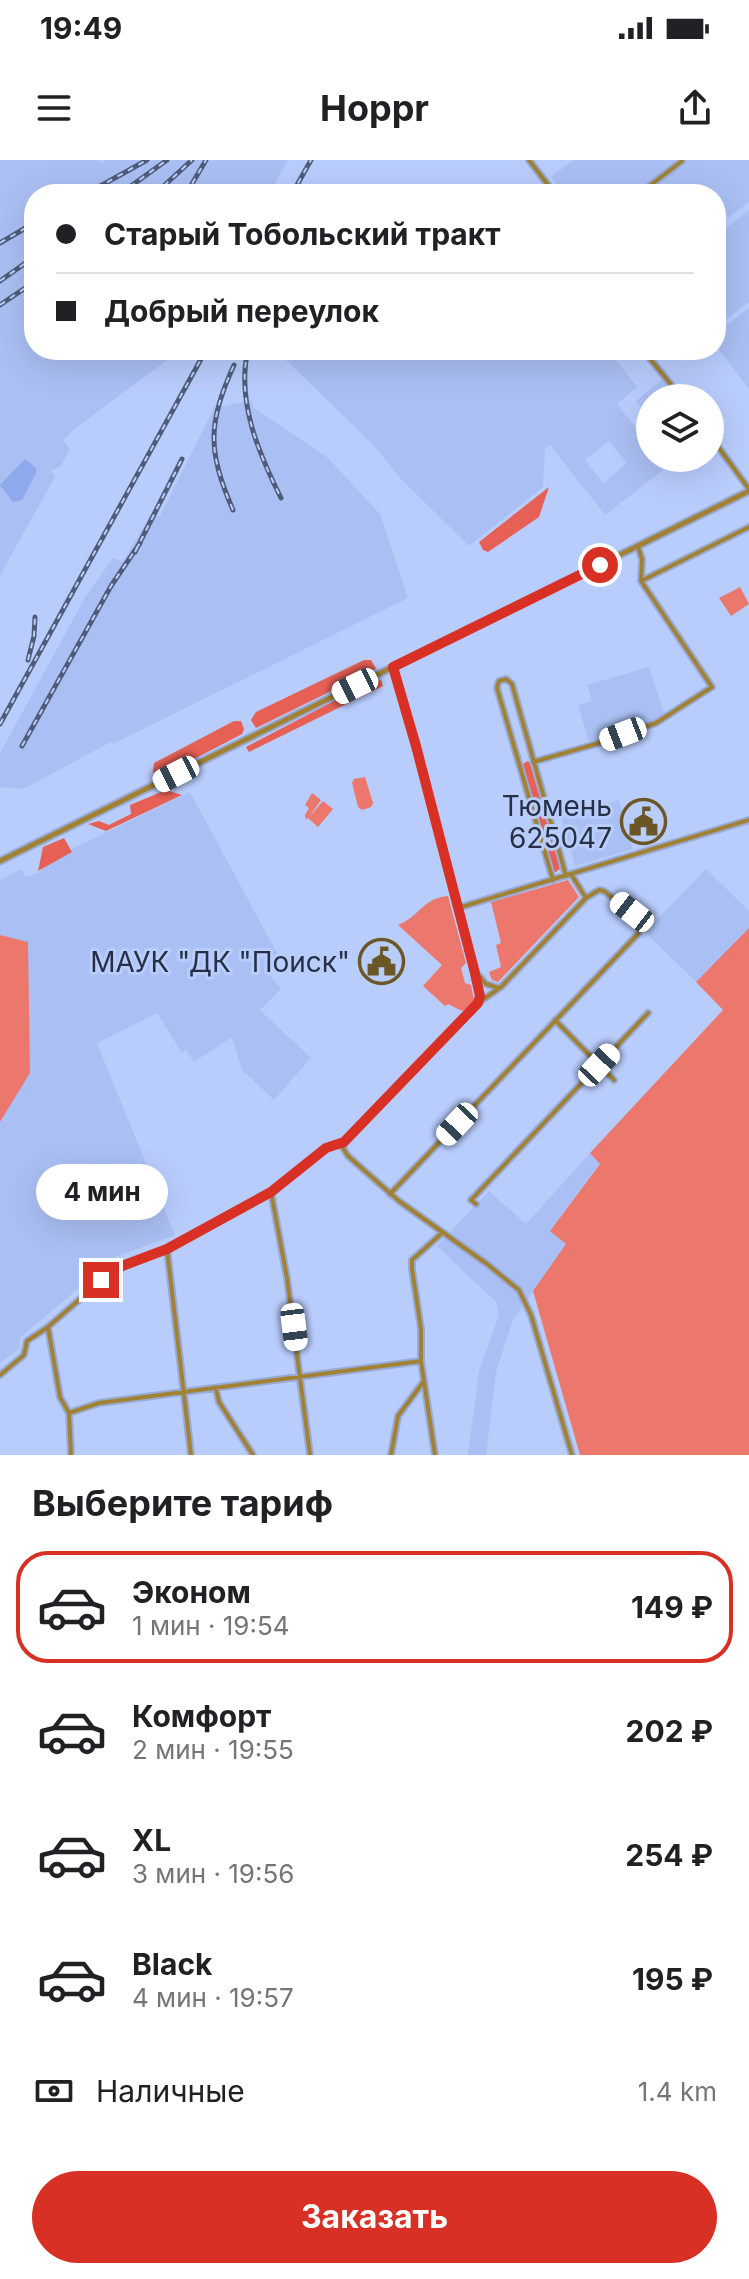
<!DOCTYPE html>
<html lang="ru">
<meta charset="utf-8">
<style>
:root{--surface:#fff;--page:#f2f2f2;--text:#202124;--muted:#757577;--line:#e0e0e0;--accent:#d93025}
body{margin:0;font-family:Inter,sans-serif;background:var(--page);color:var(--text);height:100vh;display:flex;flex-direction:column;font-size:30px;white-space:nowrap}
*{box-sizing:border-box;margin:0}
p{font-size:26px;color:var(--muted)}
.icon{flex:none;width:44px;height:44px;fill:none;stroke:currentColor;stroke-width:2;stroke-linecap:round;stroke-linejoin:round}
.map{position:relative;height:1295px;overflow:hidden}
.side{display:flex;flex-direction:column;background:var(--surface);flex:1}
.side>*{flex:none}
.top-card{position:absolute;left:24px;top:24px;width:702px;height:176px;border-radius:32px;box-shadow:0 8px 32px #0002;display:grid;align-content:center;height:176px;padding:0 32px;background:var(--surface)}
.fabs{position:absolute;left:636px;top:224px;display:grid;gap:16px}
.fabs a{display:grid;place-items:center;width:88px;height:88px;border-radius:50%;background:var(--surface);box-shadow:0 8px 32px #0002;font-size:40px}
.end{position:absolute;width:36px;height:36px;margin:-18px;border:10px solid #d93025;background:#fff;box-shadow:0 0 0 4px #fff}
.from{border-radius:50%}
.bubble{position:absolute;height:56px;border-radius:28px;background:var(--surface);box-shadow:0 8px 32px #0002;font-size:26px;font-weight:700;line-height:56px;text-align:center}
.car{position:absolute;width:24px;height:48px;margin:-24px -12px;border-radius:10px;box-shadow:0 0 6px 2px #0007;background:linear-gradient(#fff 24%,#345 0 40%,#fff 0 76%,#345 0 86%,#fff 0)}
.top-card b{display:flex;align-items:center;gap:28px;height:76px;font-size:30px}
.top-card b+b{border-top:2px solid var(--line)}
.top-card i{width:20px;height:20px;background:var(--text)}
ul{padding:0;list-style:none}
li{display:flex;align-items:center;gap:24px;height:112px;margin:0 16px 12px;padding:0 16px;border:4px solid transparent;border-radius:32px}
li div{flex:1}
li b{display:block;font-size:30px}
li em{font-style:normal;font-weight:700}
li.selected{border-color:var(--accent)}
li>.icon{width:72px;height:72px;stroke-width:1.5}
h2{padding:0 32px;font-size:36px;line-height:96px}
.pay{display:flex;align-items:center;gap:20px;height:88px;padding:0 32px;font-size:30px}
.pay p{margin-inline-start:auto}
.cta{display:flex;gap:16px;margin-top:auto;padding:16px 32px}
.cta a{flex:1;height:92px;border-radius:48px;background:var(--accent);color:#fff;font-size:32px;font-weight:700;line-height:92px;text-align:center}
.status{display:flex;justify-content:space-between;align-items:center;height:56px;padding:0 40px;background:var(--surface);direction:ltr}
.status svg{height:22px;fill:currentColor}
header{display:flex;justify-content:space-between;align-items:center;height:104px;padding:0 32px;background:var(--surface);font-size:36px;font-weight:700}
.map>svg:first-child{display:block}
.built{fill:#aabff3;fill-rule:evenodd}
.green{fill:#ec786d}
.forest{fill:#e66056}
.water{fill:#8eaaec}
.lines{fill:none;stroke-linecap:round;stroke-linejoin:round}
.minor-casing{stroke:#99aad5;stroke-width:8}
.tertiary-casing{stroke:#99aad5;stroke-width:9}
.minor{stroke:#a18234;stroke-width:4}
.tertiary{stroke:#a18234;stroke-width:5}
.rail-casing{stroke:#4f5b79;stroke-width:5}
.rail{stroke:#b9cdfd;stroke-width:2;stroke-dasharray:6;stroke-linecap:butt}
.route{stroke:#d93025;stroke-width:10}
.labels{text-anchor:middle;stroke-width:6;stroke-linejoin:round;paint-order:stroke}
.poi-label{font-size:28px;fill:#262f46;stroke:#b9cdfd;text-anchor:end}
</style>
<div class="status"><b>19:49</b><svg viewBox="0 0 49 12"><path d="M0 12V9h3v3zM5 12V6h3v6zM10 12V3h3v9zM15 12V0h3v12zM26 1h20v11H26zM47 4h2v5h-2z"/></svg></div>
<header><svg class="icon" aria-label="menu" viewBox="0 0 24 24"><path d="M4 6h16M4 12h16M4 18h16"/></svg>Hoppr<svg class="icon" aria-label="share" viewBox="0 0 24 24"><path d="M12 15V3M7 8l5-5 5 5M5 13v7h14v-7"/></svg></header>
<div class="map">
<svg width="749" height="1295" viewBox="0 0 749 1295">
<rect width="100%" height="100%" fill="#b9cdfd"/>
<!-- built -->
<path class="built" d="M0,0H97L102,3L105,0H288L269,34H34V190H181L70,272V274L63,280L70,289L61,306L51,311L55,317L0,415Z
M573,0H679L634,34H563L551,17Z
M687,0H749V42L728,58L725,55L716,62V34H642Z
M749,50V142L716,167V76Z
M749,148V229L716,186V173Z
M276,190H412L418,197L426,190H608L637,227L617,244L650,286V298H660L667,307L605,355L550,285L545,289L543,327L469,386L401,319L376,288ZM609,281L627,303L603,323L585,300Z
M663,219L678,238H650V259L636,241Z
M251,240L254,248L328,298L380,354L408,438L113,584L111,582L23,629L0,627V593L86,436L113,398L123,402L152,352L160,356L214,248Z
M649,507L665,556L645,566L589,582L578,545L592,541L587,525Z
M190,632L279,797L264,808L281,829L260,850L311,898L274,940L242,910L232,877L194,902L186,890L182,893L157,853L97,883L175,1075L115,1097L20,1178V1188L0,1203V962L30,913L27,847L5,778L0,775V720L21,709L26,717L40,712L49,704L71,692L72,689Z
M619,640L633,689L575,706L561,657Z
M706,709L749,751V768L696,822L645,772Z
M590,993L600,1003L550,1070L566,1084L513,1160L496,1212L486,1295H468L479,1211L499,1155L496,1142L437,1086L489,1031L526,1064Z"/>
<!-- green -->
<path class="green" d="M740,427L749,444L731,456L719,438Z
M365,617L373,643L371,647L362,650L358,647L352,623L354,619Z
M312,633L321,640L309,657L323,641L333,649L318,667L308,658L306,660L305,655L309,648L305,645Z
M568,720L579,737L498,822L492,820L489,812L501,807L496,785L501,783L491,742Z
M448,736L466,803L461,808L465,823L471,825L474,840L471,846L462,851L448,844L445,846L423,826L442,805L398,765C420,756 423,738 448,736Z
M749,768V1295H580L533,1131L566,1084L550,1071L600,1004L590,993L723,850L696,822Z
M0,775L28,782L30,913L0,962Z"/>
<!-- forest -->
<path class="forest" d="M549,327L539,357L488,392L483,390L479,382Z
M364,500H371L376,509L256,568L251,560L256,552Z
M376,519L381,520L383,526L249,592L246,587Z
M234,561H241L244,569L242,574L158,618L153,612L154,603Z
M527,601L530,603L560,709L554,713L522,605Z
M166,630L182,635L106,671L88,664L99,661L109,665L131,654L130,645Z
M64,678L72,692L38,711L43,687Z"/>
<!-- water -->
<path class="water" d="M25,299L36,308V313L22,340L13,342L0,325Z"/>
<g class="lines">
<defs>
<path id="minor" d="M529,0L555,34
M639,34L682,1
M643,190L682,238
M710,271L719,288L749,329
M641,421L749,367
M393,507L429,635L480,836L478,841
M533,602L596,584L656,563L712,527L641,421L642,399L638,387
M571,714L586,738
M553,720L497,528L499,521L506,519L512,524L566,716
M458,748L749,660
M475,811L486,824L499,828
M555,860L614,920
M344,982L343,988L348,996L399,1041L487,1104L519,1130L531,1155L572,1295
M271,1032L287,1118L310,1295
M476,1044L471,1040L648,853
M167,1089L191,1295
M48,1167L60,1237L69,1253L71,1295
M0,1215L24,1195L27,1181L48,1167L111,1112L167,1089L271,1032L326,988L344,982L478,843L501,827L586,738L599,730L604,731L638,758L641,768L638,774L390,1034
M216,1228L219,1242L253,1295
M69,1253L99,1243L421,1201
M391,1295L398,1256L424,1221
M435,1295L421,1201V1169L412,1109V1100L442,1073"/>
<path id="tertiary" d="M0,701L749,331"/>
</defs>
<!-- minor casing -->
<use href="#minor" class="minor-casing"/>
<!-- tertiary casing -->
<use href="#tertiary" class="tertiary-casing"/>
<!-- minor -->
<use href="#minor" class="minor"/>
<!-- tertiary -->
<use href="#tertiary" class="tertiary"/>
<defs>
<path id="rail" d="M86,34L147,0
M120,34L167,0
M155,34L192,0
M186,34L206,0
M292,34L311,0
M0,83L34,63
M0,121L34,97
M0,145L34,122
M248,190C236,241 259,294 281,338
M233,350C207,290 208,263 234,205
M135,392L182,299
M28,500L34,476L35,457
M0,564L206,190
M22,586L111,426L140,383"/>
</defs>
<!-- rail casing -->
<use href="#rail" class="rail-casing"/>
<!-- rail -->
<use href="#rail" class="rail"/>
</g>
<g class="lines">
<!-- route -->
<path class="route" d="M101,1120L122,1106L167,1089L271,1032L326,988L344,982L478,843L480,836L474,809L416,586L393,507L600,405"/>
</g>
<!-- icons -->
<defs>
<symbol id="civic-ring" viewBox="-11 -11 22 22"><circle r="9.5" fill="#b9cdfd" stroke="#6b5725" stroke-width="1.5"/><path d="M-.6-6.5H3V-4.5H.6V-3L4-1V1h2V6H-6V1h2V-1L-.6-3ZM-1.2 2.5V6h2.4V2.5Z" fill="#6b5725"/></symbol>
</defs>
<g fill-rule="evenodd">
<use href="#civic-ring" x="618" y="636" width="51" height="51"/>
<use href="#civic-ring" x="356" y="776" width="51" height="51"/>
</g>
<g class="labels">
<!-- poi labels -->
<g class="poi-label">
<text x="612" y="656">Тюмень<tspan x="612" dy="32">625047</tspan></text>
<text x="350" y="812">МАУК "ДК "Поиск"</text>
</g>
</g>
</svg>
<div class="fabs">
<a><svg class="icon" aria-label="layers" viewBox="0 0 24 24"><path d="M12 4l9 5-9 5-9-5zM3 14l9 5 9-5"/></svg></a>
</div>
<i class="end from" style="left:600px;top:405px"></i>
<i class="end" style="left:101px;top:1120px"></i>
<div class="bubble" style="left:36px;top:1004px;width:132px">4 мин</div>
<i class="car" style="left:355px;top:526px;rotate:244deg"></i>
<i class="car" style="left:623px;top:574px;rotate:249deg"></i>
<i class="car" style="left:176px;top:614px;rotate:243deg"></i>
<i class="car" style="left:632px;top:752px;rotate:308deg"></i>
<i class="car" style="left:599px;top:905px;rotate:43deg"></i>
<i class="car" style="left:457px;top:964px;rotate:223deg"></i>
<i class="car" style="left:294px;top:1167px;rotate:173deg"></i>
<div class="top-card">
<b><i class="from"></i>Старый Тобольский тракт</b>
<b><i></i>Добрый переулок</b>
</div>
</div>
<section class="side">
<h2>Выберите тариф</h2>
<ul>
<li class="selected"><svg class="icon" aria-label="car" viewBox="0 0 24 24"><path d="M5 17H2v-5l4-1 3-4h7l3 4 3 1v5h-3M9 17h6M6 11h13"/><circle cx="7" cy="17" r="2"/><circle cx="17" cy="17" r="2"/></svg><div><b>Эконом</b><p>1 мин · 19:54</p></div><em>149 ₽</em></li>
<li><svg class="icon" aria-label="car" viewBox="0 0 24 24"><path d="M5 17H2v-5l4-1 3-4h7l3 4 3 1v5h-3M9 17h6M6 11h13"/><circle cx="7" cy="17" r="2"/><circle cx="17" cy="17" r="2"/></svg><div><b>Комфорт</b><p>2 мин · 19:55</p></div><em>202 ₽</em></li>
<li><svg class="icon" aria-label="car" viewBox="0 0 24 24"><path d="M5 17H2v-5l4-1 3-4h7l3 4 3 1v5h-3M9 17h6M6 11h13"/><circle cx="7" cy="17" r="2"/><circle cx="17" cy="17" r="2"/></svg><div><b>XL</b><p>3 мин · 19:56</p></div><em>254 ₽</em></li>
<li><svg class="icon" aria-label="car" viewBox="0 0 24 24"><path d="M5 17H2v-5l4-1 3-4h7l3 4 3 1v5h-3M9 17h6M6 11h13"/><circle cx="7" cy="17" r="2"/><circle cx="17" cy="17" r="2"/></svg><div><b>Black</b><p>4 мин · 19:57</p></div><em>195 ₽</em></li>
</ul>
<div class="pay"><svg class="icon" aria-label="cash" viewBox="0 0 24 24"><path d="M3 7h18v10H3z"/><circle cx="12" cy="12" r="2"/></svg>Наличные<p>1.4 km</p></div>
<div class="cta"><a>Заказать</a></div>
</section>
